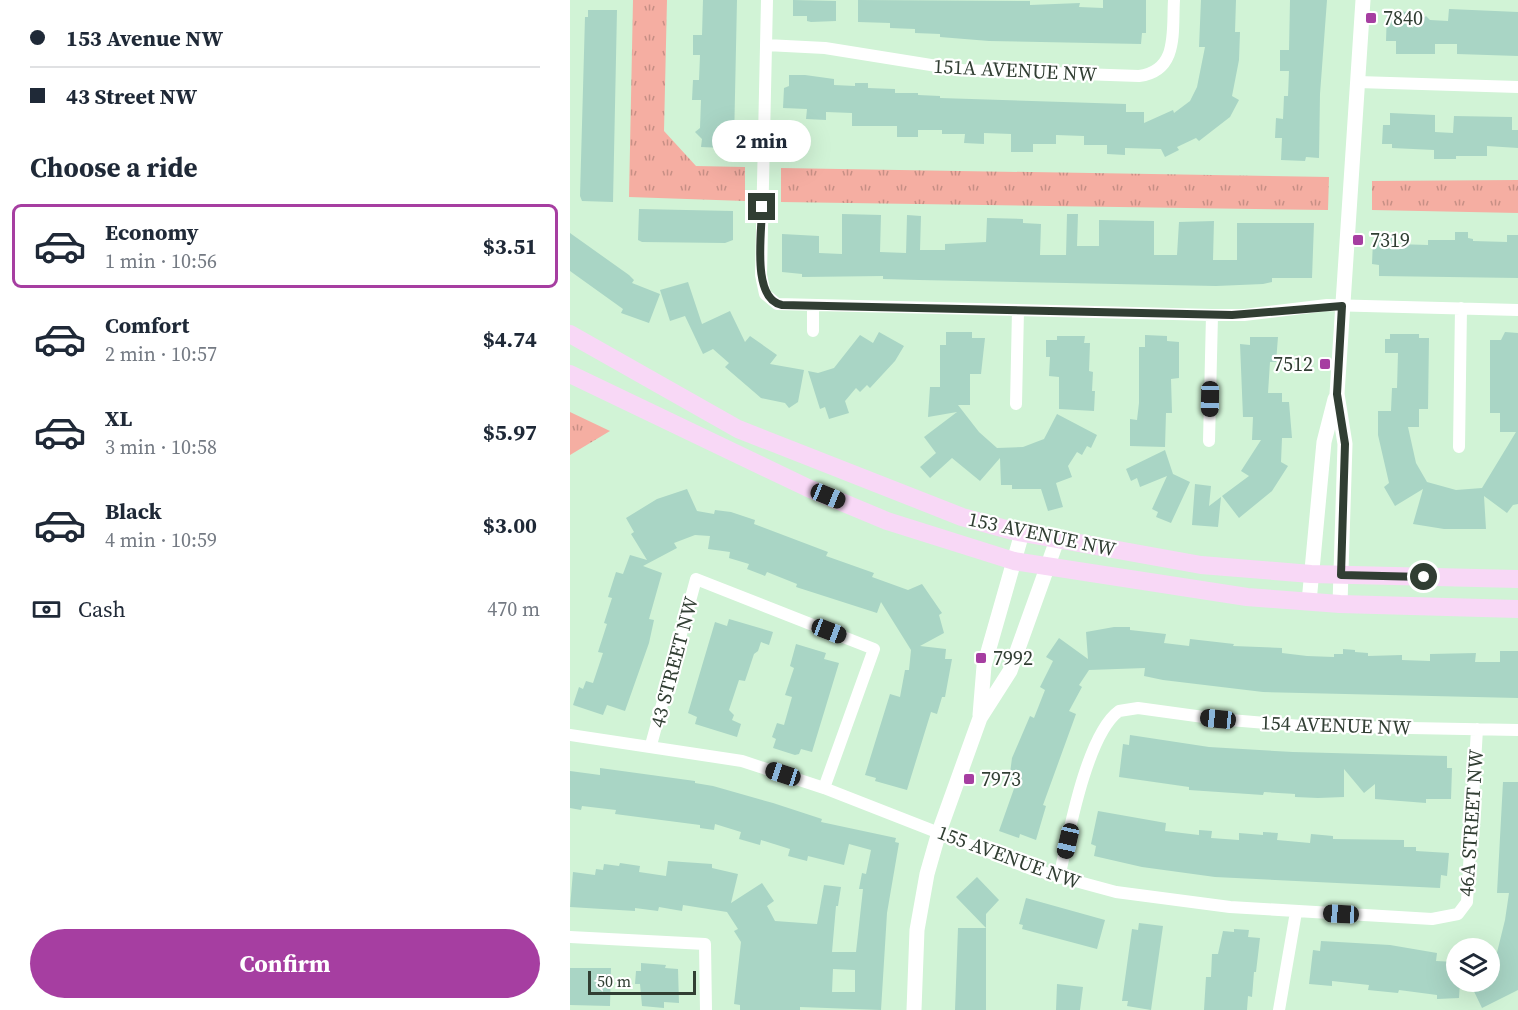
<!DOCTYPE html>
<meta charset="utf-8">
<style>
:root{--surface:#fff;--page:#f2f2f3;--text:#1f2937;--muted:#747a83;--line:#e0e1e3;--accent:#a63ea1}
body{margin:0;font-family:"Source Serif 4",serif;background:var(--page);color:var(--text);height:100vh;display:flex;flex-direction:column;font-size:22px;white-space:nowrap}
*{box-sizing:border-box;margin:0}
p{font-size:20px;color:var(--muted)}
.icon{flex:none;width:33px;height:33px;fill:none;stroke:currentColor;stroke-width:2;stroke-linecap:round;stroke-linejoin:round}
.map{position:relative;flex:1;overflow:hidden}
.details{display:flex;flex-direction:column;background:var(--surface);width:570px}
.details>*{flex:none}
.top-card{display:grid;align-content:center;height:132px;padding:0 30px;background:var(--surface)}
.fabs{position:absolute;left:876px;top:938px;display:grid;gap:12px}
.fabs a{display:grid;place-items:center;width:54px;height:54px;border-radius:50%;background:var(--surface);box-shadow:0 6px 24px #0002;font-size:30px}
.scale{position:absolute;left:18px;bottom:15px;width:108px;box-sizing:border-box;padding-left:6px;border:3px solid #313e33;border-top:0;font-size:16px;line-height:21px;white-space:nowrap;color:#313e33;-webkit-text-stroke:4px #fff;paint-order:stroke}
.end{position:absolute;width:27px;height:27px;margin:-14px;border:8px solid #313e33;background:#fff;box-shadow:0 0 0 3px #fff}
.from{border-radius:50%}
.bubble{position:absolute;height:42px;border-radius:21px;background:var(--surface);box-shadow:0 6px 24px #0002;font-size:20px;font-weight:700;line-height:42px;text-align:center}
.car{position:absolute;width:18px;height:36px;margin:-18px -9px;border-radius:8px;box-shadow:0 0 4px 2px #0007;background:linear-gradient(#222 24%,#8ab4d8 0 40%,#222 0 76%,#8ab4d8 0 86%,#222 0)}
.top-card b{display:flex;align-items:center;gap:21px;height:57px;font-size:22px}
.top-card b+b{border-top:2px solid var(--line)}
.top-card i{width:15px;height:15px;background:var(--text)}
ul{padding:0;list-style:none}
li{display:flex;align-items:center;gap:18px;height:84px;margin:0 12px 9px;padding:0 18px;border:3px solid transparent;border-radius:9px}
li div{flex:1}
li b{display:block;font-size:22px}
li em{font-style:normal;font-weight:700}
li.active{border-color:var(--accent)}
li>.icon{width:54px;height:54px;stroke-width:1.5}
h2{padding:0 30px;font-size:27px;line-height:72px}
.pay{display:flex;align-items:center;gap:15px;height:66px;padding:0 30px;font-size:22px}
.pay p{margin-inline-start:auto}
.action{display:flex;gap:12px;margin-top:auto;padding:12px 30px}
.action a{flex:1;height:69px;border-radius:36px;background:var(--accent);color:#fff;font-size:24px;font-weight:700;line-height:69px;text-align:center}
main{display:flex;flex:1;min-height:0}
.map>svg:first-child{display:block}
.grass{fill:url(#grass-tufts)}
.building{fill:#a9d5c5;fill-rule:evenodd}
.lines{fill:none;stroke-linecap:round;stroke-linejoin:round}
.minor{stroke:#fff;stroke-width:12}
.tertiary{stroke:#fff;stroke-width:15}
.secondary{stroke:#f8d8f6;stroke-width:18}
.route{stroke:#313e33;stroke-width:8}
.poi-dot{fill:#a63ea1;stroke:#fff;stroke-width:2}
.labels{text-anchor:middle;stroke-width:4.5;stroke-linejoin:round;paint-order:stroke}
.poi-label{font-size:20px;fill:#313e33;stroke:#fff;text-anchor:start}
.street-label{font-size:20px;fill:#313e33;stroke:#fff}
</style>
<main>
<section class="details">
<div class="top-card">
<b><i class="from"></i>153 Avenue NW</b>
<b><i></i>43 Street NW</b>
</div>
<h2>Choose a ride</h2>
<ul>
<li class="active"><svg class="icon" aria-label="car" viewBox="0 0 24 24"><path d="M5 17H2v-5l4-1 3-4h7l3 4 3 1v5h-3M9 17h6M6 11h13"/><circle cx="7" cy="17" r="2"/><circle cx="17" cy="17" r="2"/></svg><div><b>Economy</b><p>1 min · 10:56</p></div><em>$3.51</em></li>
<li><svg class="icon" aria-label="car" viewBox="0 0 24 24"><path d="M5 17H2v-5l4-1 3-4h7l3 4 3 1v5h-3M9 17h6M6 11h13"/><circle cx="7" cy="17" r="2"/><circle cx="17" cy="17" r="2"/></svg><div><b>Comfort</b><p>2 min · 10:57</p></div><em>$4.74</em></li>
<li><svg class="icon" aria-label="car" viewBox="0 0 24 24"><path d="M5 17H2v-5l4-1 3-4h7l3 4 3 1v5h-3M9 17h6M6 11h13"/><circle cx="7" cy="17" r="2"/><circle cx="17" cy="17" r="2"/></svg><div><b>XL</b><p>3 min · 10:58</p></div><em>$5.97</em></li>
<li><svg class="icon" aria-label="car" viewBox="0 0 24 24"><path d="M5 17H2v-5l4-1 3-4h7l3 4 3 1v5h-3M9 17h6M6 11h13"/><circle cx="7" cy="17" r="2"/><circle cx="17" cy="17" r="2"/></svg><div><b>Black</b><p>4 min · 10:59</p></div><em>$3.00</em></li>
</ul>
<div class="pay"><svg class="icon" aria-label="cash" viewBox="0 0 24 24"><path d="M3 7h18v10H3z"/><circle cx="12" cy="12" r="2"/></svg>Cash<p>470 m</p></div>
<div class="action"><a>Confirm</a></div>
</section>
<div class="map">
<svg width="948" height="1010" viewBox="0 0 948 1010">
<defs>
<pattern id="grass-tufts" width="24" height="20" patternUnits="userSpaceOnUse" patternTransform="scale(1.5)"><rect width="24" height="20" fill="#f5aea2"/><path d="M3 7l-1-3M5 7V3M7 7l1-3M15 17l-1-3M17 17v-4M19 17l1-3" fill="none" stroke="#c78f85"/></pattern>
</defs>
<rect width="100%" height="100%" fill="#d1f3d6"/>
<!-- grass -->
<path class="grass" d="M63,0H97L94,131L126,166L175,167V201L59,197Z
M211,168L759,177L758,210L211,202Z
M948,180V213L802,210V181Z
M0,412L40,431L0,455Z"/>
<!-- building -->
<path class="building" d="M133,0H167L164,142H154V148L131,147L132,139L125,132L130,128L131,100H122L123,80H129L130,55H123V35H132Z
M223,0L266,1V21L241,22L237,21V16H223Z
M288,0L460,1V5L510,3L509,7L533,8V0H576V33H572L571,44L419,41L370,37V34L345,33V29L320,28V23L288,22Z
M631,0H666L665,32H670L669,60L662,96L669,100L660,117L629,141L626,138L607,147L609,150L595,157L591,149L555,148V155L537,154V145H514V136L486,135V144H463V152H441V134L414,133V144L394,143L395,134H372V130H348V137H327V126H282V113L256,112V120L236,119L237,109L213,108L214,88L219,86V75H235L264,79V85L285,86V83H298V88L325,89V93H348V95L370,96V98L556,104V112H574V123L603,110L604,113L620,101L627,87L635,47H629Z
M720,0H757L750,94L749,158L736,157L735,161L711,160L712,138H705L706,118L713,119L714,96H718L719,71H710V50H719Z
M879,9L948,12V56L887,54V44H865V54H826V41H816L817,11L843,12L842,28L856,16L860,20L878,21Z
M18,10H47L43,202L12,201L10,196L15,17H18Z
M820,113L865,115V132L883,133L884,116L942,117V130H948V148L917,146V156H886V159H864V150L822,148V144H812L813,125H820Z
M69,209L163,211V240L155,243L72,242L68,240Z
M272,214L311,215L310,252L336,253L337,215L351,216L350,250H375V244L416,242L417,218L453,219V223L471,224L470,255H496L497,214H508L507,246H529V220L584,221V255H607L609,222L644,221L643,260H667V223H744L742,278H702V282L693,284L646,286L349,280L313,279V276L232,277V274L212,272V234L249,236V253L272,254Z
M885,232H898V238L903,239V241L937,242V235H948V278L809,276V265L802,264L803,240H812V235L826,236V244L858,245V240H885Z
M0,233L59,275L64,280L62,283L90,294L79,323L51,313L53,309L0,271Z
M118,282L132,324L160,311L175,342L180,336L207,355L200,364L234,370L228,402L219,408L215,403L191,398L155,367L159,363L143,349L133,354L115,316L100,321L90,290Z
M309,332L334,346L325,361L300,388L297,385L290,392L286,388L275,401L279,413L259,419L255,407L250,409L238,371L248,373L264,368L290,335L303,343Z
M376,332H402V338H415L411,374H400V405H388L409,432L427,448L453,447L474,439L487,414L527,435L521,448L517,446L512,455L507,452L498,466L502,477L486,483L493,507L478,511L471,489H442V485H431L430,458L410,481L382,458L360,478L350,467L366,453L354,437L387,412L358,417L360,387H370V345H376Z
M935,332L948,333V504L943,505L937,513L914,496L916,529H874L843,524L853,489L825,506L814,487L819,483L808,435V411H821L822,388H827L828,353H815V339H820V334H849V338H859L858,409H849V427H838L846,463L857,482L886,490L912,488L946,432H930V413H920V340H931Z
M575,335L597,336V341L609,342V378L601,379L602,413H596L595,447L560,446V419L567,420L569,403V347H575Z
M487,336H515L514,343H520L519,371L523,372L522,391H525L524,411L489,409V377L479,376L480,357H476V340H487Z
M680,337H708L706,362H700L698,393H712V402H719L722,438H712L711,462L718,466L702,491L669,518L652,496L679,476L671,471L691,440H682L683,417H673L670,344L680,345Z
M595,450L603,474L620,482L601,523L586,517L588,512L582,509L597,476L570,487L567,478L561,481L556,469Z
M625,484L641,486L639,506L651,497L648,527L622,525Z
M117,489L127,511L144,514L145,510L161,512L185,520L184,524L258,552L256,556L304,573L302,577L338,590L352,584L372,613L369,615L374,633L350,646L376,649L375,659H382L375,697H372L367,714L361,712L337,790L305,781L306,778L295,775L320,694L330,697L335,670H339L341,650L311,602L307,613L226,587L227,584L197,572L195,576L177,569L179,564L159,558L160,552L138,549L140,536L125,535L104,543L107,548L73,566L92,573L79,619L84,620L79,643L55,711L37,705L33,715L3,705L9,687L13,689L16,681L23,683L33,653L28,652L37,624L34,623L42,598L38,597L46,572L53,574L60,555L77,560L61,534L64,532L56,518L87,499Z
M159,619L203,632L199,645L191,642L188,651L184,654L175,681L169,680L159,710L164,715L162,720L171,724L167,737L125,724L127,717L118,713L145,622L157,626Z
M544,627H560V630L596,634L594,643L619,646L620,639L664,644L663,646L712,648V653L737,656L764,657V654H773V649L785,650V652L798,653V656L832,655V660L860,661V654L906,653L905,662H930V651H948V698L693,692L593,680L574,676L575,668L519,670L509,685L512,687L499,711L506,714L473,805L476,806L466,840L450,834L449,838L429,831L446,783L439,781L442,758L460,716L464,718L475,690L470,687L483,661L476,657L489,638L518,659L516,632Z
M226,644L256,653L254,659L269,663L242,752L231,749L229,754L225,755L203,748L206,739L202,737L207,723L214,725L222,697L215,695L224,668L220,666Z
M560,735L639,747L723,752L877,756V768H882L881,799H856V803L805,799V784L794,793L774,769V797L748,798L725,797V794L694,792L693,795L619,790V787L549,777L553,744L559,745Z
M30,768L125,781V783L143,786L203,803L252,819L251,822L326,838L325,842L329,843L317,913L311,1010L230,1007V1010H170V1005L164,1004L171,942L164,931L168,929L157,912L113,905L112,911L89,907L88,911L65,908V911L0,907L3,872L25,875L26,869L33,870L34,864L49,866L50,863L70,866L69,872L96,876L98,861L142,864V868L168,874L161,903L192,883L204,901L197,906L205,921L247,924L254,885L271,887L268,906H266L262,952H286L293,889H289L292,873L296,874L301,850L279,844L274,865L238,856L237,861L218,856L220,849L191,840L190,845L169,839L171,832L145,824L144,830L130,828V825L45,814L46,810L12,806L11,810L0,808V771L30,775ZM263,969L285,970V992H262Z
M933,782H948V990L912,1008L899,981H920L935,920L939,893H927Z
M528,811L596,823L595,831L629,835V830L642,831L641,838L669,840V833L693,835V832L708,833L707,840L740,843L741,834L763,836V839L834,840V847H846V851L879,853L877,876L871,875L870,888L645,877L572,867L524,856L526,846L521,844Z
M407,877L429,900L416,914V1010H385L388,928H416L386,897Z
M456,898L535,920L527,949L452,929L453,925L449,924Z
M569,923L593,926L581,1010L557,1006L558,1001H552L562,929L568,930Z
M664,929L679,930L678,937L690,938L686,972H684L682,997L678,996L677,1010H634L636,977H641L642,954H648L653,931L664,932Z
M751,941L820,945L867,953L866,961L886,962V981H890L889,998L867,999V995L829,990L828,993L798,990L799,985L762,981V986L739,984L743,950L750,951Z
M71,963L96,965L95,968L108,969L109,1003L94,1002V1008L72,1006L70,984H65L66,971H71Z
M0,968H41L40,1006L0,1005Z
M487,984L513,987L510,1010H486Z"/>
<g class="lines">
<!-- minor -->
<path class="minor" d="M197,0L191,275L195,294L207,304L642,315H674L757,305L948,310
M196,45L255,48L392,70L569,76C609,71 602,31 604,0
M788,82L948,87
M243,331V306
M446,404L448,310
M639,441L642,315
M889,447L891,308
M0,735L172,761L254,788L461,869L546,892L660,907L862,919L888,914L897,902L907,729
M81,745L126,579L304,649L254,788
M489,878C498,838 516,735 549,711L568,708L648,719L732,726L948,730
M0,937L135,944L136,1010
M709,1010L726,912"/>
<!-- tertiary -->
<path class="tertiary" d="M739,602L754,442L765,399
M770,604L775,444L767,394L793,0
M410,715L414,666L452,533
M344,1010L347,930L357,874L369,832L410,718L440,671L487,540"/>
<!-- secondary -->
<path class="secondary" d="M0,334L168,429L392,517L443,531L631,565L741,574L948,579
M0,374L238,488L317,521L444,561L677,597L770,604L948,609"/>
</g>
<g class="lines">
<!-- route -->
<path class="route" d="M192,207C192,232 181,299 212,305L662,315L772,306L767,394L775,444L771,575L854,577"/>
</g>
<!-- markers -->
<g class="poi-dot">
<rect x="795" y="12" width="12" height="12" rx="3"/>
<rect x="782" y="234" width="12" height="12" rx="3"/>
<rect x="749" y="358" width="12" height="12" rx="3"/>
<rect x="405" y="652" width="12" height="12" rx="3"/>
<rect x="393" y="773" width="12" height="12" rx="3"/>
</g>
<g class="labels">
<!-- poi labels -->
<g class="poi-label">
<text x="813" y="25">7840</text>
<text x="800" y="247">7319</text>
<text x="743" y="371" text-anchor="end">7512</text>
<text x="423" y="665">7992</text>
<text x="411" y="786">7973</text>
</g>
<!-- street labels -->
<g class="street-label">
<text transform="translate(445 70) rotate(3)" y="7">151A AVENUE NW</text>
<text transform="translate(472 534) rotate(12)" y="7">153 AVENUE NW</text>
<text transform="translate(104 662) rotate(-75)" y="7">43 STREET NW</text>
<text transform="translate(766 725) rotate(2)" y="7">154 AVENUE NW</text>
<text transform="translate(901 823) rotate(-86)" y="7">46A STREET NW</text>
<text transform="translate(439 857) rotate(20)" y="7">155 AVENUE NW</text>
</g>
</g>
</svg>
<div class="fabs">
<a><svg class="icon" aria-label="layers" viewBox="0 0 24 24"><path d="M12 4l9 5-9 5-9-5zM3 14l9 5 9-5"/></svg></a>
</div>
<div class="scale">50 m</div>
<i class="end from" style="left:854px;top:577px"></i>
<i class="end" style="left:192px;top:207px"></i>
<div class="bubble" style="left:142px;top:120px;width:99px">2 min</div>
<i class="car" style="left:640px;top:399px;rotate:181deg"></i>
<i class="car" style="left:258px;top:496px;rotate:112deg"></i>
<i class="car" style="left:259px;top:631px;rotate:111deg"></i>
<i class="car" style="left:648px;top:719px;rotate:276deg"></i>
<i class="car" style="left:213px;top:774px;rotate:288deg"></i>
<i class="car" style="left:498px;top:841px;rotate:193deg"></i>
<i class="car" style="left:771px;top:914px;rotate:273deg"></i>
</div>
</main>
